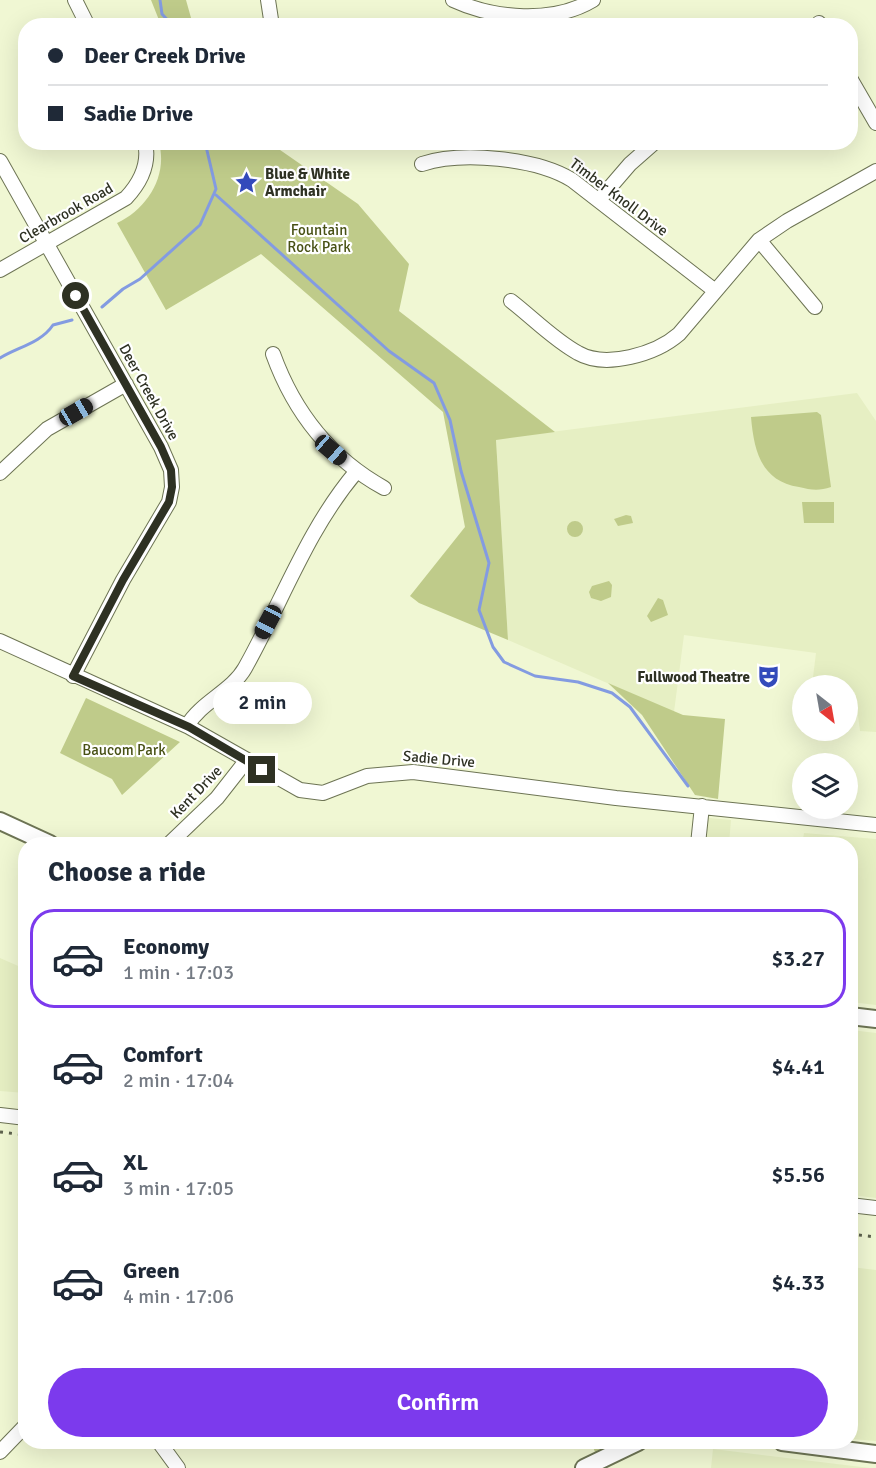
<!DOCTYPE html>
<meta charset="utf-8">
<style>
:root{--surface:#fff;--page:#f2f2f3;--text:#1f2937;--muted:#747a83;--line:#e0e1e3;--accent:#7c3aed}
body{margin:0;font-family:Signika,sans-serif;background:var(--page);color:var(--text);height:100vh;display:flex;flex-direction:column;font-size:22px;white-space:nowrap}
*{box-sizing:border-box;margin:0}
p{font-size:20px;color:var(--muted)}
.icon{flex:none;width:33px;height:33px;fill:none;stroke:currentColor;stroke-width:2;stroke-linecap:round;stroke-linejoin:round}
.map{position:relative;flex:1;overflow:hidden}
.sheet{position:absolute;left:18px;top:837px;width:840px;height:612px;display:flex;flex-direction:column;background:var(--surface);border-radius:24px;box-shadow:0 6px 24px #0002}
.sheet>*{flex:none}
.banner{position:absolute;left:18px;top:18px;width:840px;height:132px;border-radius:24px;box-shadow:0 6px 24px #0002;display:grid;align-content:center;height:132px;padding:0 30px;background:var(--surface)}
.needle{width:39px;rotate:149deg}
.fabs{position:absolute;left:792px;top:675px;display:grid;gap:12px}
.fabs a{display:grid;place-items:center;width:66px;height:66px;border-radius:50%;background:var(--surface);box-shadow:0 6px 24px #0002;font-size:30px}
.end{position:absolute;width:27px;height:27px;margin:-14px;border:8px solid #2e3123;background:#fff;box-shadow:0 0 0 3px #fff}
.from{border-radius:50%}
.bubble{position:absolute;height:42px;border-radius:21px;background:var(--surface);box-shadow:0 6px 24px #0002;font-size:20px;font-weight:600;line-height:42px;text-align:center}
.car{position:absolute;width:18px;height:36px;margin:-18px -9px;border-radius:8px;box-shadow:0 0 4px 2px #0007;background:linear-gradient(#222 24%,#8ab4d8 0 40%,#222 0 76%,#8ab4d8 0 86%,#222 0)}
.banner b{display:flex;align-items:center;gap:21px;height:57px;font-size:22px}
.banner b+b{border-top:2px solid var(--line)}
.banner i{width:15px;height:15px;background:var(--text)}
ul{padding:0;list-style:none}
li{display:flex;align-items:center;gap:18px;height:99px;margin:0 12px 9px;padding:0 18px;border:3px solid transparent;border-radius:24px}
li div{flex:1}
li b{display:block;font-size:22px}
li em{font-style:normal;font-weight:600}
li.current{border-color:var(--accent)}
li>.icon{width:54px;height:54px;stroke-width:1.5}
h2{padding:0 30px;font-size:27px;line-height:72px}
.primary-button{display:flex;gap:12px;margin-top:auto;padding:12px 30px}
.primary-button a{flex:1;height:69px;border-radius:36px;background:var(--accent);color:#fff;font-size:24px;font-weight:600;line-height:69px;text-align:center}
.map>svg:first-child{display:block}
.built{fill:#e6efc3}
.green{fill:#bfcb8a}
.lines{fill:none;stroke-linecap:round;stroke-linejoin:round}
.stream{stroke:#839be1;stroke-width:3}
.minor-casing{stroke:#6d7454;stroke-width:16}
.major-casing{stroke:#6d7454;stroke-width:20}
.minor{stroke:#fff;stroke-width:14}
.major{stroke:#fff;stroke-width:16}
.rail{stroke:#5e624e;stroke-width:3;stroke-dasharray:3 6;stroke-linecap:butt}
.route{stroke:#2e3123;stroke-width:8}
.labels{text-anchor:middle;stroke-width:4.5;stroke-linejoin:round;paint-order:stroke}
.poi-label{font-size:15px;font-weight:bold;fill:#2e3123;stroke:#fff;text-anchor:start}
.street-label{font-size:15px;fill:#2e3123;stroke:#fff}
.park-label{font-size:15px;fill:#485115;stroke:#fff}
</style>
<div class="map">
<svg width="876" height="1468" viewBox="0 0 876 1468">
<rect width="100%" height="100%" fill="#f0f7d3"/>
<!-- built -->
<path class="built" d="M857,393L876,421V732L860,731L855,692L848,693V686L812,685L816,653L684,635L674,712L508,640L496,439Z
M698,817L731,820L729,844H695Z
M804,833L876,839V1005L851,1002L850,844H802Z
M0,958L25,969V1093L0,1091Z
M851,1030L876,1033V1198L851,1195Z
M851,1267L876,1270V1441L851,1439Z
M713,1449L870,1468H711Z"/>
<!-- green -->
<path class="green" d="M151,0H186L193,25H161Z
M159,143H270L358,204L409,264L399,311L555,432L496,440L508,640L419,603L410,596L465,527L443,412L261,254L166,310L117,223C147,209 168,176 159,143Z
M817,412L821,415L831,487C819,491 811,490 799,487C761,481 754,451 751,417Z
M802,502H834V523H804Z
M626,515L631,516L633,523L618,526L614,519Z
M567 529a8 8 0 1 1 16 0a8 8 0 1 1-16 0Z
M609,581L612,585L611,597L601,601L591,598L589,592L592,586Z
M658,598L663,600L668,615L651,622L647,616Z
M608,683L683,715L725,719L718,799L695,795L642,715Z
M86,698L180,742L122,795L112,779L60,753Z
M591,1442H616L595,1452Z"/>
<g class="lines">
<!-- stream -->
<path class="stream" d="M160,0L162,14L173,26
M216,195L389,351L434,383L450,420L461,471L489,563L479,610L493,647L504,662L535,676L578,682L612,693L630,707L688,786
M102,307L123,289L140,279L200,225L216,189L205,142
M0,358C18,347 41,343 53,325L72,320"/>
<defs>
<path id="minor" d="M75,0L88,26
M268,0L272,26
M453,0C494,19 553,24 593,0
M819,23L820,26
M850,78L876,123
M0,161L161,447L171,470L172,487L169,502L123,580L73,676
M422,164C462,151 536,158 572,180L714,290
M599,200L630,164L655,142
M759,240L815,307
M0,270L126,198C140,183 150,164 145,142
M511,301C533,318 554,340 578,353C606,369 656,354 679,334L759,240L787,221L876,171
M273,354C294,412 330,458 384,488
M0,473L47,429L126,384
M0,641L189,727L300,790L323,793L367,776L413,772L616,798L876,825
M187,726C201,702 232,691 245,668C282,602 307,530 356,472
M169,844L217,798L246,761
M698,844L702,806
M0,1115L26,1118
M850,1205L876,1208
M159,1442L178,1468
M0,1452L26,1425"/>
<path id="major" d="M0,821L50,844
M850,1016L876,1019
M782,1442L876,1454
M584,1468L638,1442"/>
</defs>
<!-- minor casing -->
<use href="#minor" class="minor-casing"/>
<!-- major casing -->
<use href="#major" class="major-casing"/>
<!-- minor -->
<use href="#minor" class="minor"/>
<!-- major -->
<use href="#major" class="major"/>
<!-- rail -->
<path class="rail" d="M0,1132L26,1135
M850,1234L876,1237"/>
</g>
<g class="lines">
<!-- route -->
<path class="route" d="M76,296L161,447L171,470L172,487L169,502L123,580L73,676L189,727L262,770"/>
</g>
<!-- icons -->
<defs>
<symbol id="sight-bare" viewBox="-9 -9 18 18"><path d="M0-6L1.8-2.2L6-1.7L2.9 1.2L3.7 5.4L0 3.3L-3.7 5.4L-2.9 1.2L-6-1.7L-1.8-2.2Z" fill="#334abb" stroke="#fff" stroke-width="2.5" paint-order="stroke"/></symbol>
<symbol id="theatre-bare" viewBox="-9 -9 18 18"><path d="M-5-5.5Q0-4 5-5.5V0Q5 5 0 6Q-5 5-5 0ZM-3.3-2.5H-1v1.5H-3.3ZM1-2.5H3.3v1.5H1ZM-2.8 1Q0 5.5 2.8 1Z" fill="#334abb" stroke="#fff" stroke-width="2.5" paint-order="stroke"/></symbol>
</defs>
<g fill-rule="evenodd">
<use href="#sight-bare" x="230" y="166" width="33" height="33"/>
<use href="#theatre-bare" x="752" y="660" width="33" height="33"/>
</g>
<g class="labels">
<!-- poi labels -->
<g class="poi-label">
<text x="265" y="179">Blue &amp; White<tspan x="265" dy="17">Armchair</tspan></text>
<text x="750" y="682" text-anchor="end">Fullwood Theatre</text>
</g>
<!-- street labels -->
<g class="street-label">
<text transform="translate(619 197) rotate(37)" y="5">Timber Knoll Drive</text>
<text transform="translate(66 213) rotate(-30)" y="5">Clearbrook Road</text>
<text transform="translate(149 392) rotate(61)" y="5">Deer Creek Drive</text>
<text transform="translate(439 759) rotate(5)" y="5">Sadie Drive</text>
<text transform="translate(196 792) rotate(-46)" y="5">Kent Drive</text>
</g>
<!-- park labels -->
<g class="park-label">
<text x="319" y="235">Fountain<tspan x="319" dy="17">Rock Park</tspan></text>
<text x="124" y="755">Baucom Park</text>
</g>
</g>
</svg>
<div class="fabs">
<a><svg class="needle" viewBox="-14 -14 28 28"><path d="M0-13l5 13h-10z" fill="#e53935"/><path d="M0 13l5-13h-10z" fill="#747a83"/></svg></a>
<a><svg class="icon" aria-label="layers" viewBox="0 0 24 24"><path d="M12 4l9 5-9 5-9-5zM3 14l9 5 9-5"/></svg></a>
</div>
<i class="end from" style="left:76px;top:296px"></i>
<i class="end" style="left:262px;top:770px"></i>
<div class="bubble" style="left:213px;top:682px;width:99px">2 min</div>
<i class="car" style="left:76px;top:412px;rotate:60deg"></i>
<i class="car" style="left:331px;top:450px;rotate:131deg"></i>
<i class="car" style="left:268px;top:622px;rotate:208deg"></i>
<div class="banner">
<b><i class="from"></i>Deer Creek Drive</b>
<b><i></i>Sadie Drive</b>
</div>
<section class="sheet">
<h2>Choose a ride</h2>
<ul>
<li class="current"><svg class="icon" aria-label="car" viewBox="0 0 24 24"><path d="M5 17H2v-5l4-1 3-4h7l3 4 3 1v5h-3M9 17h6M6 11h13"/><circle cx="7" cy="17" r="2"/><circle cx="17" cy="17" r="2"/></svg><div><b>Economy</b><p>1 min · 17:03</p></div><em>$3.27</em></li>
<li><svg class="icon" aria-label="car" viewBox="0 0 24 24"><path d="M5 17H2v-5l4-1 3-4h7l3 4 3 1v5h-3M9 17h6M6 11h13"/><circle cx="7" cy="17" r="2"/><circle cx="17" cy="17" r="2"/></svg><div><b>Comfort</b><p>2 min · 17:04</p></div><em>$4.41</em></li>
<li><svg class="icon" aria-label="car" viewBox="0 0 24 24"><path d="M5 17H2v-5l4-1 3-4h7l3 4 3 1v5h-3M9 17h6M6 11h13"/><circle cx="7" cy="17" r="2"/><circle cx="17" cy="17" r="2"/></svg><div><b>XL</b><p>3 min · 17:05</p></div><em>$5.56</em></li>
<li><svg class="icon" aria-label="car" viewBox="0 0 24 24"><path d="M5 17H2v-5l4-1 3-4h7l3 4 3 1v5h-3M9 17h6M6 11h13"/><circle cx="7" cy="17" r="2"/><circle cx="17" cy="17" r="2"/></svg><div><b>Green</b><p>4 min · 17:06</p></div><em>$4.33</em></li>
</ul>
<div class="primary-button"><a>Confirm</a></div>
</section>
</div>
